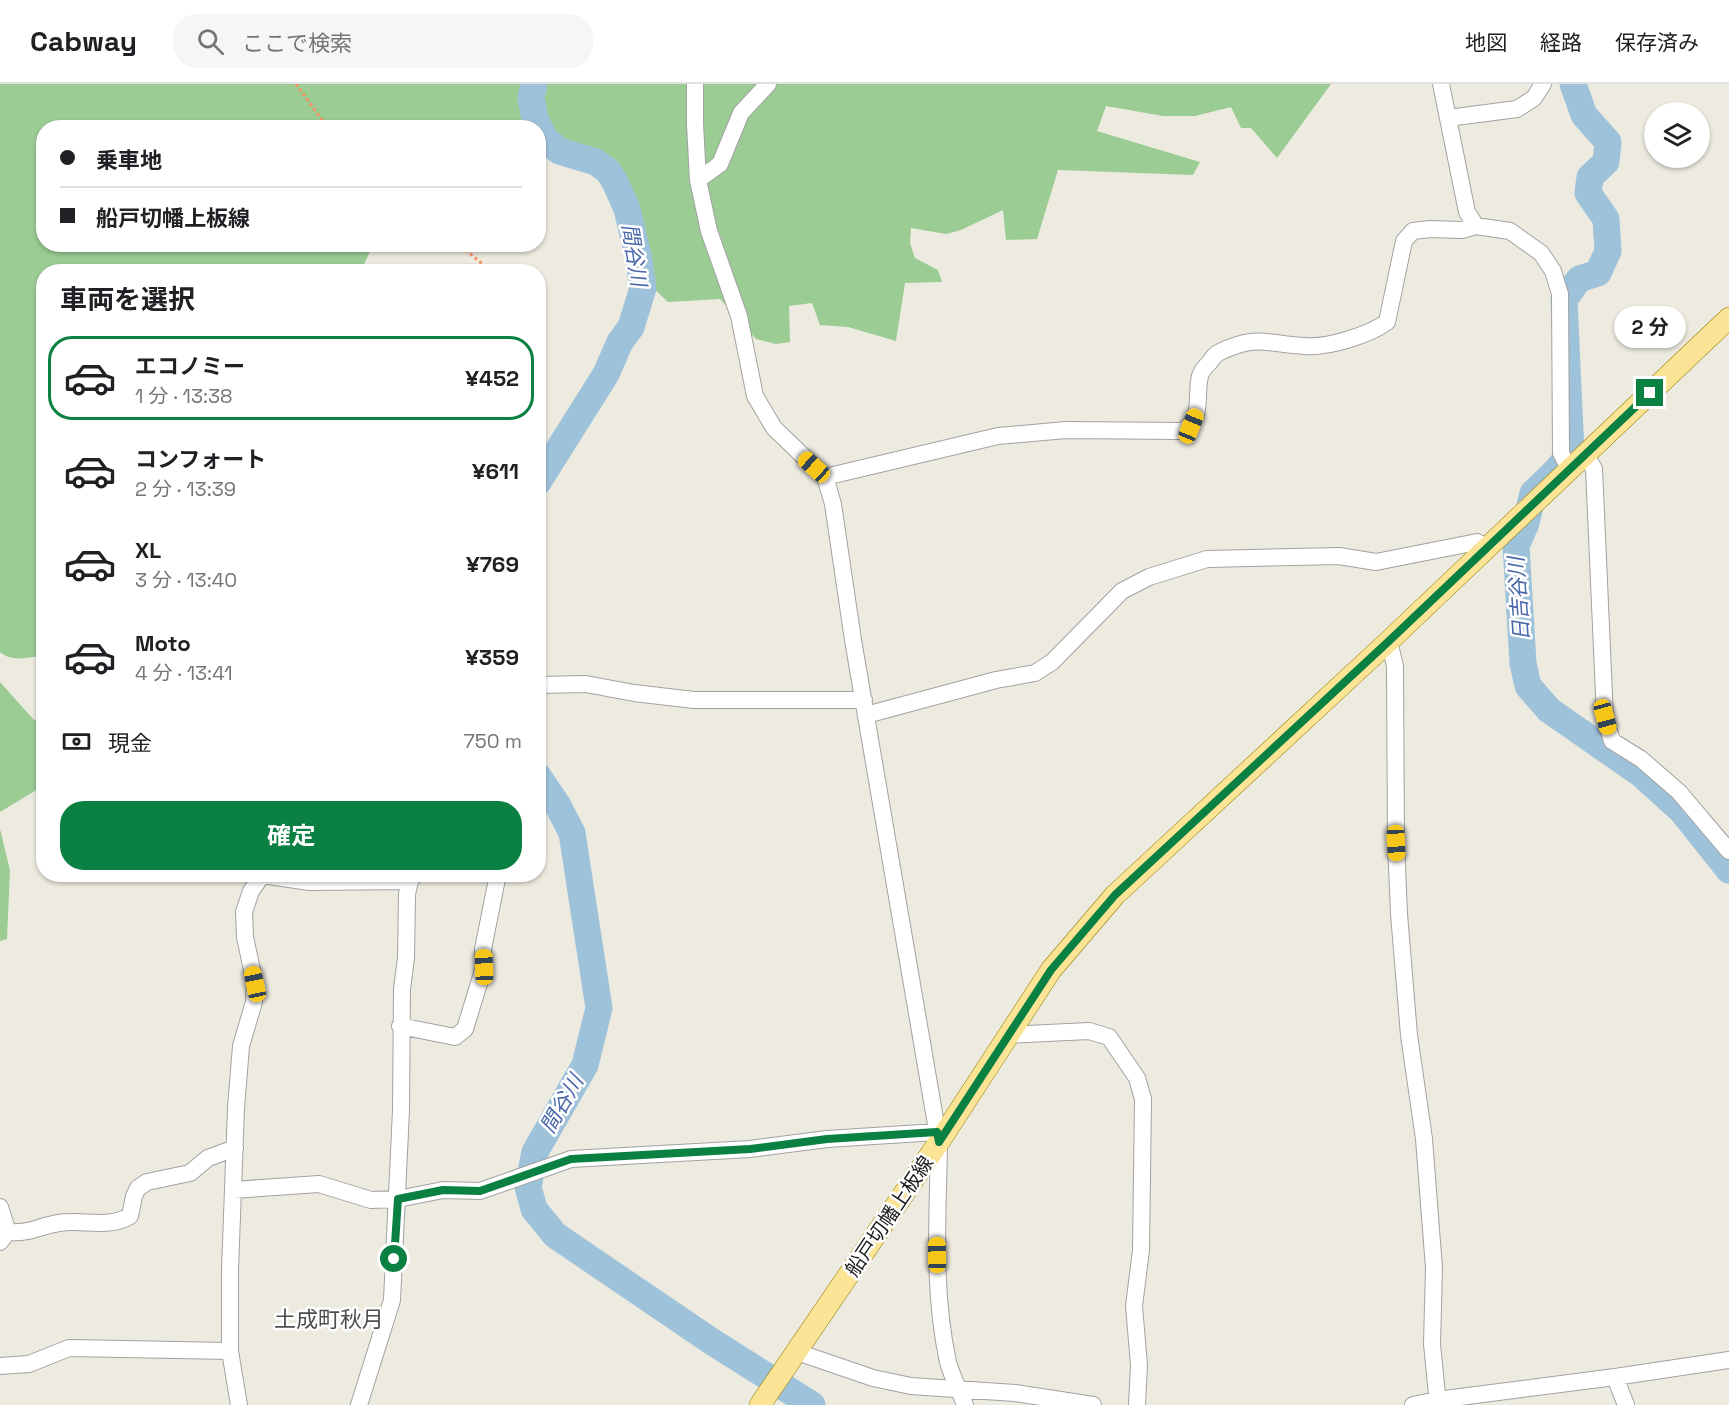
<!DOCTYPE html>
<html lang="ja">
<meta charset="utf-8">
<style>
:root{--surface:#fff;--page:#f6f6f6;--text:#202124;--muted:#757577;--line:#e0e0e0;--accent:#0b8043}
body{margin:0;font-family:"Space Grotesk","Noto Sans JP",sans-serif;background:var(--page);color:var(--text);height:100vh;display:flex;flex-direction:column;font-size:22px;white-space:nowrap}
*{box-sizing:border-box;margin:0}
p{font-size:20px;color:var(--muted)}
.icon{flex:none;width:33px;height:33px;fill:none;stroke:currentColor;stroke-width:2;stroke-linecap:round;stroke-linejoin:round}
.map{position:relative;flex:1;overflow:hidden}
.side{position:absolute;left:36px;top:180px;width:510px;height:618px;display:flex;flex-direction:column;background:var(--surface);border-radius:24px;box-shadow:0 2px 4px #0004}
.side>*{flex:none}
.guide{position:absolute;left:36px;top:36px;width:510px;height:132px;border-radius:24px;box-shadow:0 2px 4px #0004;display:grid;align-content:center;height:132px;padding:0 24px;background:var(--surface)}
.controls{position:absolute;left:1644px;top:18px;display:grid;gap:12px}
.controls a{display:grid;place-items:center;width:66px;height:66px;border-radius:50%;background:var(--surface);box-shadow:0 2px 4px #0004;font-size:30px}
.end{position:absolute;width:27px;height:27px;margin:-14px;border:8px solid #0b8043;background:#fff;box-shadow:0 0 0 3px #fff}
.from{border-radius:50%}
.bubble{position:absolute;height:42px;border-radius:21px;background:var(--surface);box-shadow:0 2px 4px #0004;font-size:20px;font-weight:700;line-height:42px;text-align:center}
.car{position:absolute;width:18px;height:36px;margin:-18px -9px;border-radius:8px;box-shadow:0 0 4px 2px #0007;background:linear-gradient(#f5c518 24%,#345 0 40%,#f5c518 0 76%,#345 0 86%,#f5c518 0)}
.guide b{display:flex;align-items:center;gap:21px;height:57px;font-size:22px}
.guide b+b{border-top:2px solid var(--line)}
.guide i{width:15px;height:15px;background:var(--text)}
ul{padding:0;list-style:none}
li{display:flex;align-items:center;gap:18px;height:84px;margin:0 12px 9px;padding:0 12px;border:3px solid transparent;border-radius:24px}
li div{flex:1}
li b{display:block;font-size:22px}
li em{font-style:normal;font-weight:700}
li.selected{border-color:var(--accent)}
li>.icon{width:54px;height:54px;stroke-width:1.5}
h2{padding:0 24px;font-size:27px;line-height:72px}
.pay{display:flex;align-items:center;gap:15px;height:66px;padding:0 24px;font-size:22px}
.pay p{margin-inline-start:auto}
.action{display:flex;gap:12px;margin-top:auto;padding:12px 24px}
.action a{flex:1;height:69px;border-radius:24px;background:var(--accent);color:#fff;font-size:24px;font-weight:700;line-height:69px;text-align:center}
header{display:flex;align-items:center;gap:36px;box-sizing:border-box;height:84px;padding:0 30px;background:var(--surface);border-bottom:2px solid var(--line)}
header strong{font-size:28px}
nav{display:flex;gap:33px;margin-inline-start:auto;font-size:21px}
.search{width:420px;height:54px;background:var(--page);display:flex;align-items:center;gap:15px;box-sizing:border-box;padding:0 21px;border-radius:24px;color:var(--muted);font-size:22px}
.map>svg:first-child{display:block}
.forest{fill:#9acc94}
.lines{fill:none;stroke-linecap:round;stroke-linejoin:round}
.river{stroke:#9fc2db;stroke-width:27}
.minor-casing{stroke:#a2a2a2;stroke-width:18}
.major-casing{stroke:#917e00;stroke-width:22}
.path{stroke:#fa9164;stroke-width:3;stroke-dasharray:3 3;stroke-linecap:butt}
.minor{stroke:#fff;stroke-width:16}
.major{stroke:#fce496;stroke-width:21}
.route{stroke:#0b8043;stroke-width:8}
.labels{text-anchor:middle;stroke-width:5;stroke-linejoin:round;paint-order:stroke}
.street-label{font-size:20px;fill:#1b1b1b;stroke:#fff}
.water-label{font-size:21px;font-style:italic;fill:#4866a9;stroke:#fff}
.quarter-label{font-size:22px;fill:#4e4e4e;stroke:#fff}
</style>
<header>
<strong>Cabway</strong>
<div class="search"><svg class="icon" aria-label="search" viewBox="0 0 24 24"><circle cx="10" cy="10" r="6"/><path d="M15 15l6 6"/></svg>ここで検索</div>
<nav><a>地図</a><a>経路</a><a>保存済み</a></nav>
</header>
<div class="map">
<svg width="1729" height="1321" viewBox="0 0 1729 1321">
<rect width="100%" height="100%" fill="#edebe0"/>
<!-- forest -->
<path class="forest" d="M0,0H1331L1277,74L1251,44H1241L1231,23L1195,32H1163L1106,22L1097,47L1200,78L1193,91L1058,86L1037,155L1006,156L1003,126L961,146L946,150L911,144L910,159L915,174L938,186L942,198L905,199L896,257L848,243L820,241L812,219L789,222L790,258L776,260L756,255L720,215L668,218L651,202L638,130L591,88L555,72H539L538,44H44V160L373,161L361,187L44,188V571C30,574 11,578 0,568Z
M0,598L34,636L44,634L43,708L38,705L0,728Z
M0,745L10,786L7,855L0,857Z"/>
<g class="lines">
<!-- river -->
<path class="river" d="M534,0L531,14L535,35L545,55L559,67L596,78L608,87L615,98L627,125L639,176L643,204L631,243L620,258L606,290L538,398
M1573,0L1584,31L1608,58L1606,78L1590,93L1588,109L1606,135L1608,167L1598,189L1579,195L1564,216L1571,369L1556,387L1533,409L1526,439L1516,462L1523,579L1528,602L1549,626L1641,690L1682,727L1729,786
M538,692L557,720L572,749L599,924L585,981L535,1068L528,1103L534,1125L555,1151L711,1257L812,1321"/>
<defs>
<path id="minor" d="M695,0V40L698,96L709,147L739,232L755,312L774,344L825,393L833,420L853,556L939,1058C938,1133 932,1204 948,1278C952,1293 960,1307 965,1321
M1441,0L1467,128L1476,142
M1448,34L1517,25L1534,14L1543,0
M698,96L720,80L741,29L768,0
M1585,369L1594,385L1605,633L1612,657L1641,675L1679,708L1729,767
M825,393L998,352L1066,346L1183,347C1204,334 1195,312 1200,292C1201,287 1206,282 1210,278C1213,273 1215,270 1220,268C1257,250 1267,260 1305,262C1328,264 1369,251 1387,238L1404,157L1413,147L1430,145L1462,146L1476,142L1510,147L1541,169L1553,187L1560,210L1561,369L1569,385
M1389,557L1395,582L1396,759L1399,830L1409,951L1424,1055L1434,1184L1432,1260L1438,1321
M538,601L586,600L634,609L694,616H864
M866,631L996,596L1035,589L1052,578L1122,507L1149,493L1207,475L1339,472L1376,478L1477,458L1487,463
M263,791L309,798L410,797
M400,942L455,953L465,945L484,883L483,865L498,790
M1007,951L1089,947L1109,953L1137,994L1143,1015L1141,1166L1134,1222L1139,1281L1137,1321
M233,1106L319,1100L371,1116L398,1115L443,1106L480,1107L571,1075L750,1065L827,1055L937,1048
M0,1123L8,1148
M0,1158L8,1148C31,1150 38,1142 59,1139C83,1135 108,1145 130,1132L134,1112L138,1104L147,1098L190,1089L208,1074L235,1064
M797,1268L873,1294L911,1302L1015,1309L1093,1321
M0,1282L29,1280L69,1264L230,1267
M1615,1293L1626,1321
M239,1321L230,1267V1186L236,1024L241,962L254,918L255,900L245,853L244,828L251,807L263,790
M359,1321L392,1216L401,1026L402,905L406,874L407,810L410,797L415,790
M1413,1321L1437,1316L1615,1293L1729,1276"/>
<path id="major" d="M760,1321L939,1058L1051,886L1115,811L1389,557L1729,234"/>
</defs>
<!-- minor casing -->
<use href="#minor" class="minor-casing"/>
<!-- major casing -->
<use href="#major" class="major-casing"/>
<!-- path -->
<path class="path" d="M296,0L328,44
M455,160L468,168L492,188"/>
<!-- minor -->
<use href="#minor" class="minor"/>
<!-- major -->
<use href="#major" class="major"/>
</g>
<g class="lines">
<!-- route -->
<path class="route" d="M394,1175L398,1115L443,1106L480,1107L571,1075L750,1065L827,1055L937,1048L939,1058L1051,886L1115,811L1389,557L1650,309"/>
</g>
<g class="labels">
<!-- street labels -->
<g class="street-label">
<text transform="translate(889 1132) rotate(-56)" y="7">船戸切幡上板線</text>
</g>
<!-- water labels -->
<g class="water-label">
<text transform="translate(634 171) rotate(81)" y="7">間谷川</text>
<text transform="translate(1519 515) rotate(-94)" y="7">日吉谷川</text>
<text transform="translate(562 1020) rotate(-60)" y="7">間谷川</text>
</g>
<!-- quarter labels -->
<g class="quarter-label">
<text x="329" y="1243">土成町秋月</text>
</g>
</g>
</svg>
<div class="controls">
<a><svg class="icon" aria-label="layers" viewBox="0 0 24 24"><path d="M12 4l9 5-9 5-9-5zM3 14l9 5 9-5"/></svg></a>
</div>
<i class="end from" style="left:394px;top:1175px"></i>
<i class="end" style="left:1650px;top:309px"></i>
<div class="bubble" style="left:1614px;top:222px;width:72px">2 分</div>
<i class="car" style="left:1191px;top:342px;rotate:22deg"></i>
<i class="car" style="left:814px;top:383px;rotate:312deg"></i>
<i class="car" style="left:1605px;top:633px;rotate:165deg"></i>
<i class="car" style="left:1396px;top:759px;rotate:177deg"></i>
<i class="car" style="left:484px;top:883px;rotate:358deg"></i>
<i class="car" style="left:255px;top:900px;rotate:348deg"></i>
<i class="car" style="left:937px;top:1171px;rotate:359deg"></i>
<div class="guide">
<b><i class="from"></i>乗車地</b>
<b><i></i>船戸切幡上板線</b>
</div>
<section class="side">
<h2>車両を選択</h2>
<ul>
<li class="selected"><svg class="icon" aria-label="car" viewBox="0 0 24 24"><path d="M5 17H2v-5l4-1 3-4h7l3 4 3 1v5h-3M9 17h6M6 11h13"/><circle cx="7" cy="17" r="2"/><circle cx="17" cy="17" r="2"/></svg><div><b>エコノミー</b><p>1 分 · 13:38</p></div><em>¥452</em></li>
<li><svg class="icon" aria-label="car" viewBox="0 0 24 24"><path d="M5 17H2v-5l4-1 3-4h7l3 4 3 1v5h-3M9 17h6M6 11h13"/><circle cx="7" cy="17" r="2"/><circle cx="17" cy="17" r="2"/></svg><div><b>コンフォート</b><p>2 分 · 13:39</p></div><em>¥611</em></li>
<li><svg class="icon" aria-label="car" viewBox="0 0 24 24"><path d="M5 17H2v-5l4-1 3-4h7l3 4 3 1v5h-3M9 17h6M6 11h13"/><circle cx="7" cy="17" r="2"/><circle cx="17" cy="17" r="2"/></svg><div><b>XL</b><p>3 分 · 13:40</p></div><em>¥769</em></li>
<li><svg class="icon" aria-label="car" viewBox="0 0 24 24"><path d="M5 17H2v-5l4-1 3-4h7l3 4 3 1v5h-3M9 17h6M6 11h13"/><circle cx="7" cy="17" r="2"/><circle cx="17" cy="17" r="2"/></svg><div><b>Moto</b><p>4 分 · 13:41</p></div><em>¥359</em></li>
</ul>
<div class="pay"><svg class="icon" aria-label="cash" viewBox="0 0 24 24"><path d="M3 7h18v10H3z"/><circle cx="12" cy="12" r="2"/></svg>現金<p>750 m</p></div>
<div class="action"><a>確定</a></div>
</section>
</div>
